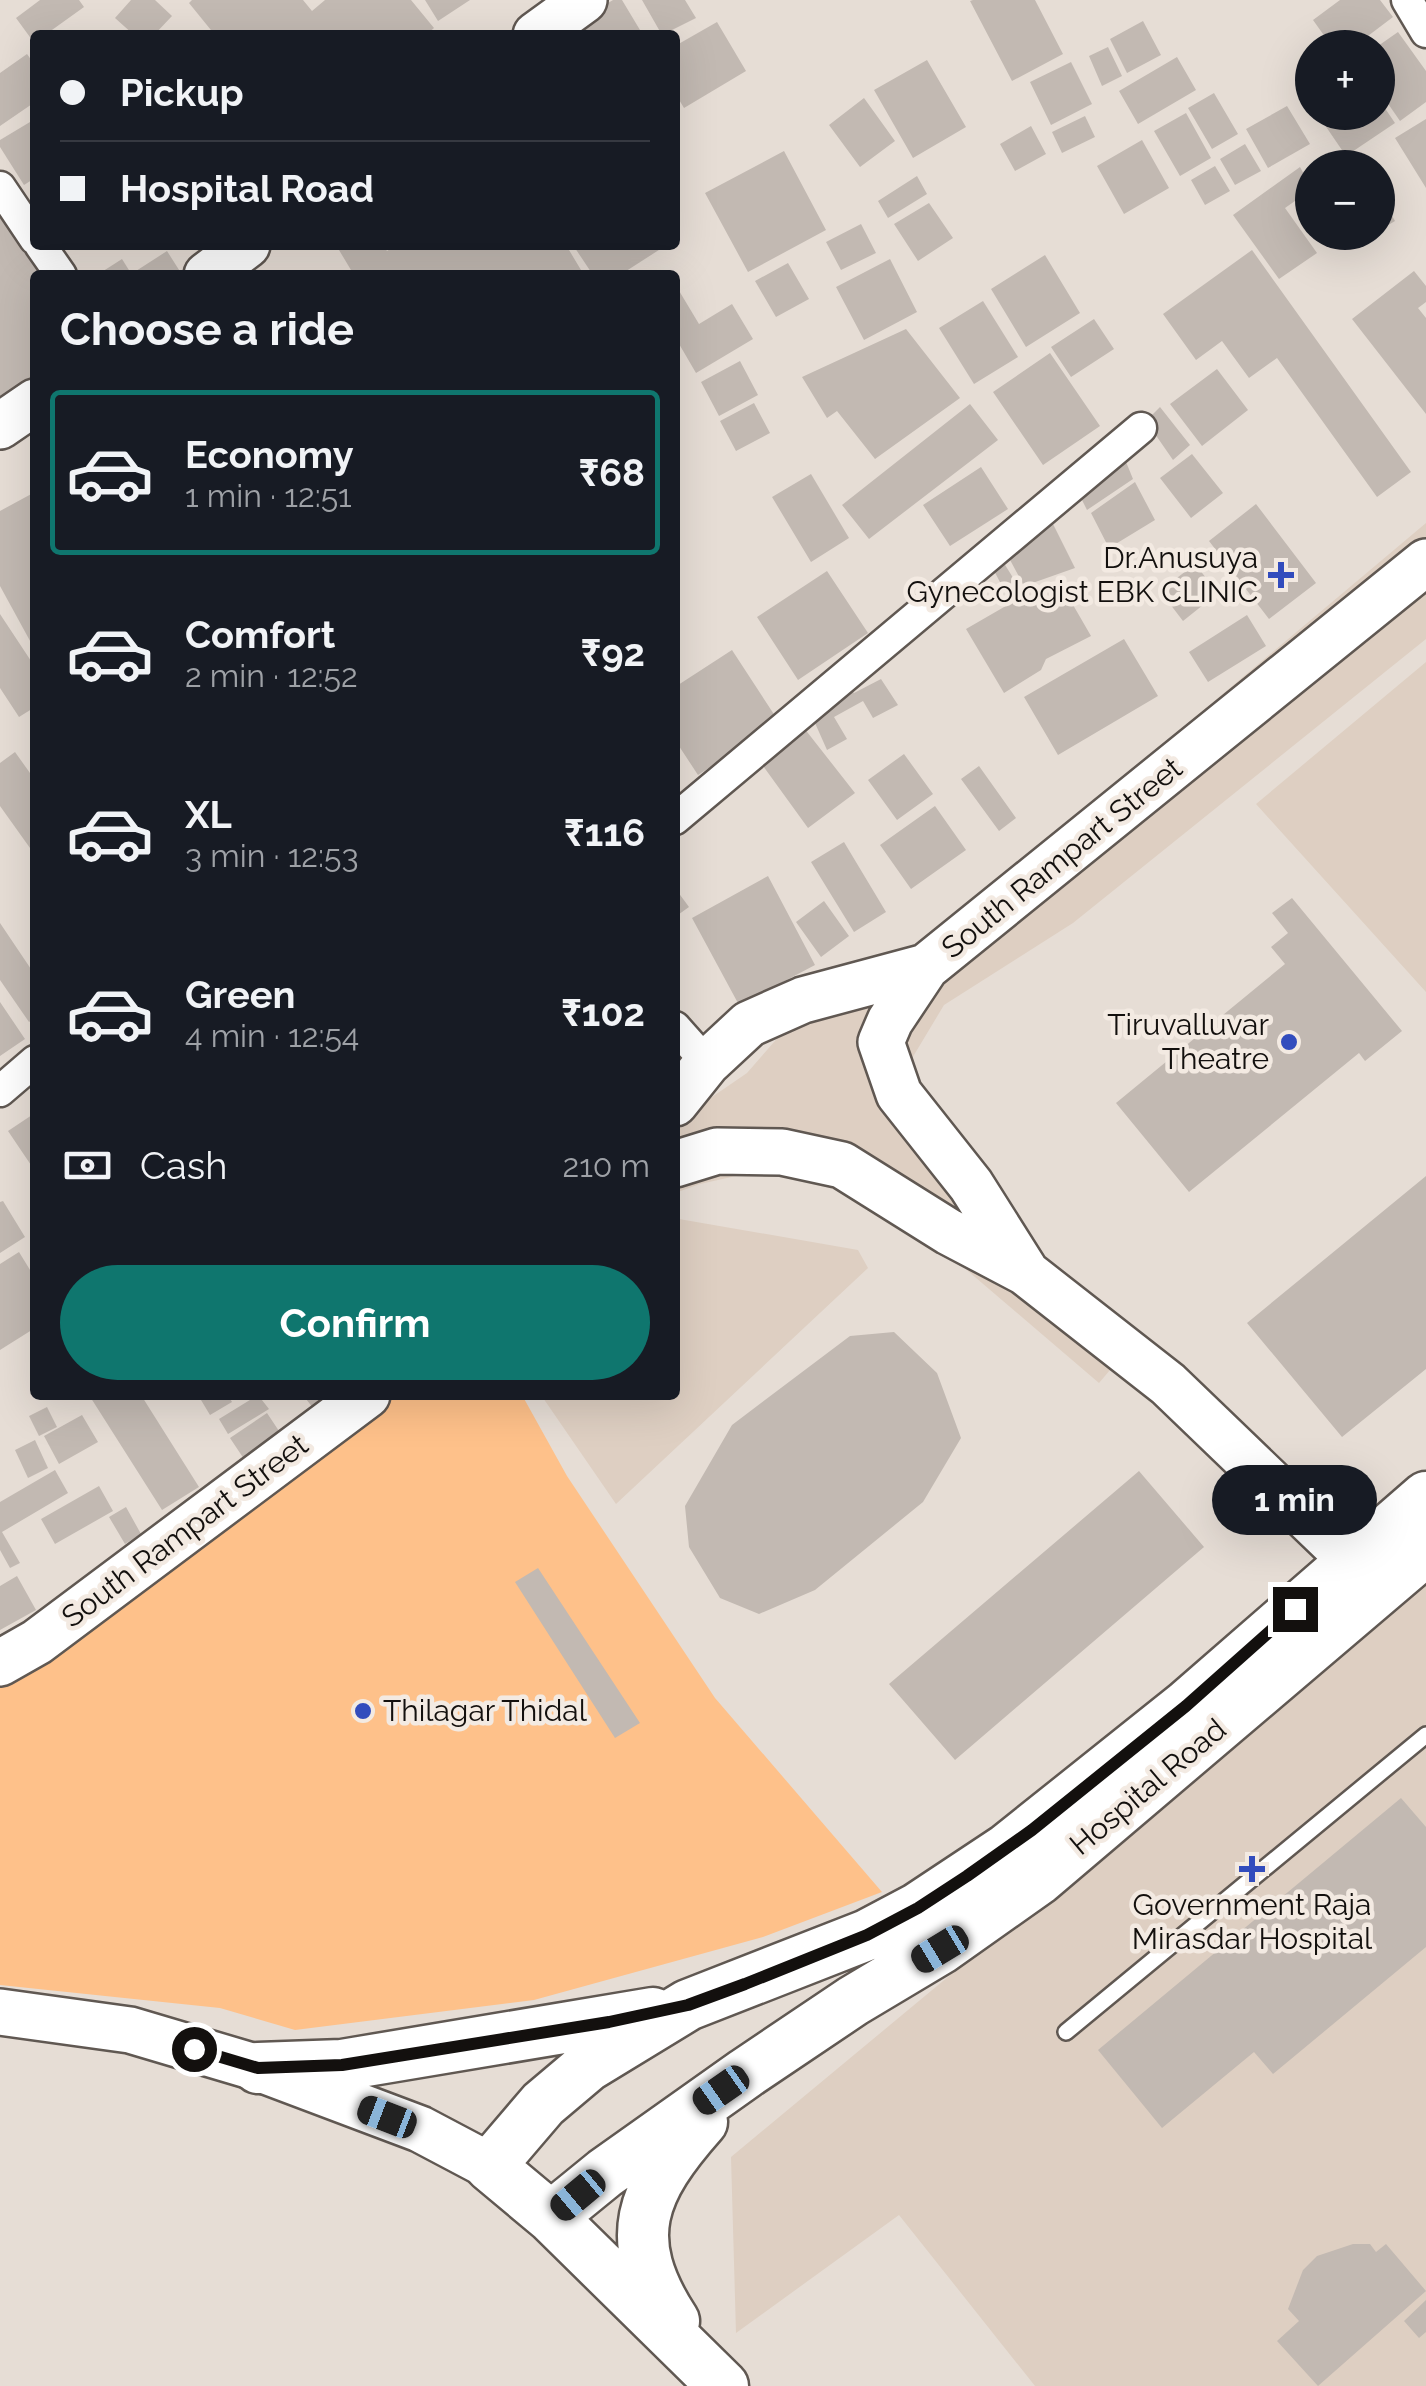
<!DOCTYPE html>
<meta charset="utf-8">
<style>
:root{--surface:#171b24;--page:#20242c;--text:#f1f3f6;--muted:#9ea1a6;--line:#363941;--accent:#0f766e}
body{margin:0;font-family:Raleway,sans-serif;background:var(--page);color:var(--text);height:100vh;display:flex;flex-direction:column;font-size:38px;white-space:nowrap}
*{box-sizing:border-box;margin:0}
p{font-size:32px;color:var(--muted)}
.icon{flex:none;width:55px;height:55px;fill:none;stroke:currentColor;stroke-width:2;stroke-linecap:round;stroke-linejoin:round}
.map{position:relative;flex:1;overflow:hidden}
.panel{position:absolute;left:30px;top:270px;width:650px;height:1130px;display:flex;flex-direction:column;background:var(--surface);border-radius:10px;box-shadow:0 10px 40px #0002}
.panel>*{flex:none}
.top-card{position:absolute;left:30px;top:30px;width:650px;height:220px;border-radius:10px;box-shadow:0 10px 40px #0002;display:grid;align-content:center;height:220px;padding:0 30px;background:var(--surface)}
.tools{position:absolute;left:1295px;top:30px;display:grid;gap:20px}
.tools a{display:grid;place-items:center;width:100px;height:100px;border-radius:50%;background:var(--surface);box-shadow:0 10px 40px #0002;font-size:50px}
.end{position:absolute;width:45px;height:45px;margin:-22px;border:12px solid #13100e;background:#fff;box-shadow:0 0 0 5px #fff}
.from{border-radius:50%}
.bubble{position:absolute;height:70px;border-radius:35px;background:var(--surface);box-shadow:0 10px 40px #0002;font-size:32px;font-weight:700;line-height:70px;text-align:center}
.car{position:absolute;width:30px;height:60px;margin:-30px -15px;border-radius:12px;box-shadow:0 0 8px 2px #0007;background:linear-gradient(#222 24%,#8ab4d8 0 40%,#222 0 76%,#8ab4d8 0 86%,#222 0)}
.top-card b{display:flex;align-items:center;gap:35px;height:95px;font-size:38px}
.top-card b+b{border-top:2px solid var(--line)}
.top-card i{width:25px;height:25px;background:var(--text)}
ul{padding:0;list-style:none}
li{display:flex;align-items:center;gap:30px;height:165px;margin:0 20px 15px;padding:0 10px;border:5px solid transparent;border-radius:10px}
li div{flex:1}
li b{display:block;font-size:38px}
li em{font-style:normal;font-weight:700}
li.current{border-color:var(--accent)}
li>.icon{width:90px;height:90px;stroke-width:1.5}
h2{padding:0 30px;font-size:45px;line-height:120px}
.pay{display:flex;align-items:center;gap:25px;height:110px;padding:0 30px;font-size:38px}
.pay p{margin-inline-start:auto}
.cta{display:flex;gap:20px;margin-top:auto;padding:20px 30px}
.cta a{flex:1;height:115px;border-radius:60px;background:var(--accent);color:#fff;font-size:40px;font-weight:700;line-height:115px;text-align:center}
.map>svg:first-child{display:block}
.built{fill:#decfc2}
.green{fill:#fec18a}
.building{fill:#c2b9b2}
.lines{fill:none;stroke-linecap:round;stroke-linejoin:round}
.lane-casing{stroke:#605852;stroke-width:20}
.street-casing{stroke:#605852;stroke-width:35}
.secondary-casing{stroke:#605852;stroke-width:50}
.primary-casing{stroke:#605852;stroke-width:55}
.lane{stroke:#fff;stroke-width:15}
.street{stroke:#fff;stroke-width:30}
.secondary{stroke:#fff;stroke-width:45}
.primary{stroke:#fff;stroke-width:50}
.route{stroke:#13100e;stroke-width:12}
.poi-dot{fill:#324cbd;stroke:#f3eae2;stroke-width:4}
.labels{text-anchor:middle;stroke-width:9;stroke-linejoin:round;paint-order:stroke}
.poi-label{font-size:30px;fill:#13100e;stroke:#f3eae2;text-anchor:end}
.street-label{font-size:30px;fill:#13100e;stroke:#f3eae2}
</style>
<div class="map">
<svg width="1426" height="2386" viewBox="0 0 1426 2386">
<rect width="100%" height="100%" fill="#e6ddd5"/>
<!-- built -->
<path class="built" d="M1426,523V639L1073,923L944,1005L911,1060L912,1112L961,1180L1132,1344L1099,1383L941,1248L846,1192L785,1165L700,1184L675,1193V1128L696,1108L747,1073L802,1010L909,958Z
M1426,662V992L1256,804Z
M679,1219L858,1250L868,1268L616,1504L541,1395H675V1222Z
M1426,1580V2386H1035L899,2215L736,2333L731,2157Z"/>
<!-- green -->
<path class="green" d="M381,1395H522L567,1476L715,1698L882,1892L763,1937L534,2000L295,2030L220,2008L0,1985V1679Z"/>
<!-- building -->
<path class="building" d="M40,0H79L84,7L45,35H35V44L16,18Z
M131,0H155L172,16L154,35H134L115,18Z
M192,0H303L312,11L325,0H411L434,28L426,35H215L189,3Z
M425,0H470L438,21Z
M613,0H622L643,35H573L568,27Z
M642,0H685L696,18L662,35Z
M973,0H1035L1063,54L1012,81L970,1Z
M1340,0H1380L1393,17L1352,48H1333L1313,20Z
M1143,21L1161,55L1127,73L1110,39Z
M717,22L746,71L684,108L675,93V46Z
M1398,32L1426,71V102L1400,121L1378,89V46Z
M1108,47L1122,76L1102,86L1089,56Z
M27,54L35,65V102L0,126V73Z
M1177,57L1196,90L1138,124L1119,91Z
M927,60L966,127L913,158L874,90Z
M1071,62L1092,104L1051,125L1030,82Z
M1214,93L1238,134L1212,149L1188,108Z
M864,98L895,141L860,167L829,125Z
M1378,98L1395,123L1346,156L1316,112H1378Z
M1287,106L1310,144L1268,168L1246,129Z
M1186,113L1211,158L1180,176L1154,131Z
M1085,116L1095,137L1062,153L1052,132Z
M35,119V178L24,185L0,147V140Z
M1426,119V188L1395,138Z
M1031,126L1046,154L1015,171L1000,144Z
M1142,140L1169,188L1124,214L1097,166Z
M1245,144L1261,171L1235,185L1220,159Z
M784,151L826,230L748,272L705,193Z
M1215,166L1230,191L1205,205L1191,180Z
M1300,167L1312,189L1285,208L1317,253L1279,279L1233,215Z
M917,176L927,194L888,218L878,201Z
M1378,192L1395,221L1378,231Z
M929,203L953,238L918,261L894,224Z
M0,213L45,275H35V375L0,397Z
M861,224L876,253L841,270L826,242Z
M336,245H383L387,251L397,245H566L584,275H354Z
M573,245H660L662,248L620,275H593Z
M1252,250L1411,472L1377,497L1277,358L1249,378L1222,341L1196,360L1163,314Z
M167,251L181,273L138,275L136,271Z
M1045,255L1080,313L1026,347L991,289Z
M122,259L132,275H97Z
M890,259L917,312L864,340L836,287Z
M788,263L809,299L776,317L755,281Z
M1414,271L1426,286V302L1418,308L1426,318V414L1352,319Z
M675,284L699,324L732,304L753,339L696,373L675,337Z
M983,301L1018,357L974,384L939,328Z
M1094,319L1114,349L1071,377L1051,347Z
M906,329L960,398L875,459L837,411L827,418L802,377Z
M1050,353L1100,426L1043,465L993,392Z
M740,361L758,395L719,416L701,382Z
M1217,369L1248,410L1202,446L1170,404Z
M754,403L770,433L736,451L720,421Z
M970,404L998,440L869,539L842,505Z
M1160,407L1190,445L1173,460L1146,421Z
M1192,454L1223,493L1191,518L1160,478Z
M1124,457L1133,479L1087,510L1078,492Z
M981,467L1008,509L950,546L923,505Z
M811,474L849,538L811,562L772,497Z
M1135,482L1155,520L1109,548L1091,513Z
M35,492V650L0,586V511Z
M1256,504L1316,583L1269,619L1209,541Z
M1051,520L1075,568L1024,586L1009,558Z
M1002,560L1025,597L1045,602L1065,591L1091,636L1046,659L1041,670L1004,693L966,629L1011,603L991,565Z
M1195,564L1218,593L1183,621L1160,591Z
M827,571L868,633L798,680L757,617Z
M0,614L35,667V707L19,717L0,688Z
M1247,615L1266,646L1208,682L1189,652Z
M1124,639L1158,696L1058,755L1024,697Z
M732,650L779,722L698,775L675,740V687Z
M881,679L898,705L873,718L863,701L834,717L847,739L827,750L811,714L847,685L854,693Z
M804,728L855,793L808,828L761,763Z
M15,752L35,780V855L0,806V763Z
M904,754L933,794L897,820L868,780Z
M979,766L1016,818L999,831L961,779Z
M935,806L966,850L911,889L880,845Z
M844,842L886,912L854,932L811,862Z
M768,876L815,965L739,1005L692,918Z
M675,888L689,907L675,917Z
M1292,898L1402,1031L1365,1061L1359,1053L1189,1192L1116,1103L1285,964L1271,947L1288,933L1272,913Z
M824,901L849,936L821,957L796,922Z
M0,923L35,975V1018L29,1022L0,980Z
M0,1002L25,1039L0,1056Z
M35,1113V1171L8,1131Z
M1426,1176V1369L1342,1437L1247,1323Z
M3,1201L25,1237L0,1253V1202Z
M19,1252L35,1278V1328L0,1350V1264Z
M894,1332L937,1373L961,1438L923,1502L815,1590L759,1614L720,1598L689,1547L685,1506L732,1425L850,1336Z
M89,1395H141L199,1487L162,1510Z
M198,1395H228L232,1402L210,1415Z
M258,1395L269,1409L228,1434L219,1419Z
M303,1395H330L313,1408Z
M47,1407L57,1427L39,1436L29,1416Z
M267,1413L281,1434L244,1459L230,1438Z
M82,1415L98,1442L59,1464L44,1436Z
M35,1440L48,1468L28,1478L15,1450Z
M55,1470L68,1493L2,1532L20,1563L10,1568L0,1550V1502Z
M1139,1471L1204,1547L955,1760L889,1684Z
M99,1486L113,1511L55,1544L41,1519Z
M126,1507L141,1534L125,1544L109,1517Z
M538,1568L640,1723L615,1738L515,1582Z
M17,1576L36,1610L0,1630V1586Z
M1401,1798L1426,1827V1947L1273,2074L1254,2052L1162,2128L1098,2050Z
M1353,2244H1370L1376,2252L1386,2244L1426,2291L1318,2386L1277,2341L1299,2321L1288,2309L1303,2270L1317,2256Z
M1426,2300V2332L1419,2338L1404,2321Z"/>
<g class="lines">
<defs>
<path id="lane" d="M1066,2032L1426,1735"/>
<path id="street" d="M1407,0L1426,32
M0,187L35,239
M40,245L61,275
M675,819L1141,428
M675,1027L707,1063
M0,1091L35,1061"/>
<path id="secondary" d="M536,35L584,0
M207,275L247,245
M0,426L35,402
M926,967L890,1021L881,1042L899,1094L971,1185L1024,1269
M675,1103L707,1063L749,1024L803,1000L926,967L1426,562
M675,1164L717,1151L782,1152L842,1165L949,1232L1025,1272L1168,1384L1376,1584
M0,1663L37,1642L367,1395
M0,2012L130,2030L258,2068L420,2129L490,2166"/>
<path id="primary" d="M258,2068L342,2065L653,2013
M551,2217L605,2173L746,2073L853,2001L940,1949L1039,1879L1426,1550
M674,2321C620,2238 641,2191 702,2122
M723,2386L551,2217L490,2166L543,2104L588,2066L688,2005L867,1935L918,1908L1007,1849L1186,1706L1426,1497"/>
</defs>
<!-- lane casing -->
<use href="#lane" class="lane-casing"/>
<!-- street casing -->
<use href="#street" class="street-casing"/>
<!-- secondary casing -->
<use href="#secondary" class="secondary-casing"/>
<!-- primary casing -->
<use href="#primary" class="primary-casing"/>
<!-- lane -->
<use href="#lane" class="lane"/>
<!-- street -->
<use href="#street" class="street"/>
<!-- secondary -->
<use href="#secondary" class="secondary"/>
<!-- primary -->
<use href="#primary" class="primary"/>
</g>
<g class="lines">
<!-- route -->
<path class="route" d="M194,2049L258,2068L342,2065L609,2022L688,2005L745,1984L867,1935L918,1908L967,1876L1032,1830L1186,1706L1295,1609"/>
</g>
<!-- markers -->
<g class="poi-dot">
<path d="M1276 560h10v10h10v10h-10v10h-10v-10h-10v-10h10z"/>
<circle cx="1289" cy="1042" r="10"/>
<circle cx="363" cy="1711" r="10"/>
<path d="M1247 1854h10v10h10v10h-10v10h-10v-10h-10v-10h10z"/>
</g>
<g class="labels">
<!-- poi labels -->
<g class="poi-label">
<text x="1258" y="568">Dr.Anusuya<tspan x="1258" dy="34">Gynecologist EBK CLINIC</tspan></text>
<text x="1269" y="1035">Tiruvalluvar<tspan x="1269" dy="34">Theatre</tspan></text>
<text x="383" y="1721" text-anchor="start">Thilagar Thidal</text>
<text x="1252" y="1915" text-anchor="middle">Government Raja<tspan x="1252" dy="34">Mirasdar Hospital</tspan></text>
</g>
<!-- street labels -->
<g class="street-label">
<text transform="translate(1062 858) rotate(-39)" y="10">South Rampart Street</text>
<text transform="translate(185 1531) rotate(-37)" y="10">South Rampart Street</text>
<text transform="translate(1148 1787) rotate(-40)" y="10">Hospital Road</text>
</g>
</g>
</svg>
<div class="tools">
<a>+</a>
<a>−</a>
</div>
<i class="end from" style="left:194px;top:2049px"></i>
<i class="end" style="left:1295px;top:1609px"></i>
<div class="bubble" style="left:1212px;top:1465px;width:165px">1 min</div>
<i class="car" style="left:940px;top:1949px;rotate:239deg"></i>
<i class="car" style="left:721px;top:2090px;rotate:235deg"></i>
<i class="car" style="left:387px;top:2117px;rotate:291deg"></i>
<i class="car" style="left:578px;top:2195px;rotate:230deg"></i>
<div class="top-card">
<b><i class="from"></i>Pickup</b>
<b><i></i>Hospital Road</b>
</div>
<section class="panel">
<h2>Choose a ride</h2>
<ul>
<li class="current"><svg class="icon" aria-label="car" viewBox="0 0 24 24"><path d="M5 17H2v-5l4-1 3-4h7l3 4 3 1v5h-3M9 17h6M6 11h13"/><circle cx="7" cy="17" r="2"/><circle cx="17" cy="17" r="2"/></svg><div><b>Economy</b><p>1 min · 12:51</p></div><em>₹68</em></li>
<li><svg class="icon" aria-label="car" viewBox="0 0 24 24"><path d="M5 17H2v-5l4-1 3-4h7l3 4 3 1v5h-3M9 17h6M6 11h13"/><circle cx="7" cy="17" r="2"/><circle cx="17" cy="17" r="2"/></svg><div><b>Comfort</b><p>2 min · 12:52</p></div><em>₹92</em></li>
<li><svg class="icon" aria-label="car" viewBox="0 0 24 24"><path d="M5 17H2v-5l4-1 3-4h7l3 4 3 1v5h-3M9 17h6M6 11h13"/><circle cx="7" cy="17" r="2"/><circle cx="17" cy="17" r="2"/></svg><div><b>XL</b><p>3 min · 12:53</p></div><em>₹116</em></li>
<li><svg class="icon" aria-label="car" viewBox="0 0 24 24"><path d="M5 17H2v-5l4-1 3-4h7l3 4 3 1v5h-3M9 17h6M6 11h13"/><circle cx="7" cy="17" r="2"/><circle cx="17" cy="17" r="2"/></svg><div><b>Green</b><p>4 min · 12:54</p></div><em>₹102</em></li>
</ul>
<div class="pay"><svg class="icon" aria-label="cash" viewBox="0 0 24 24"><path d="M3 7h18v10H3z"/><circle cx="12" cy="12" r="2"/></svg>Cash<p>210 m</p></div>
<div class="cta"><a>Confirm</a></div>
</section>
</div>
